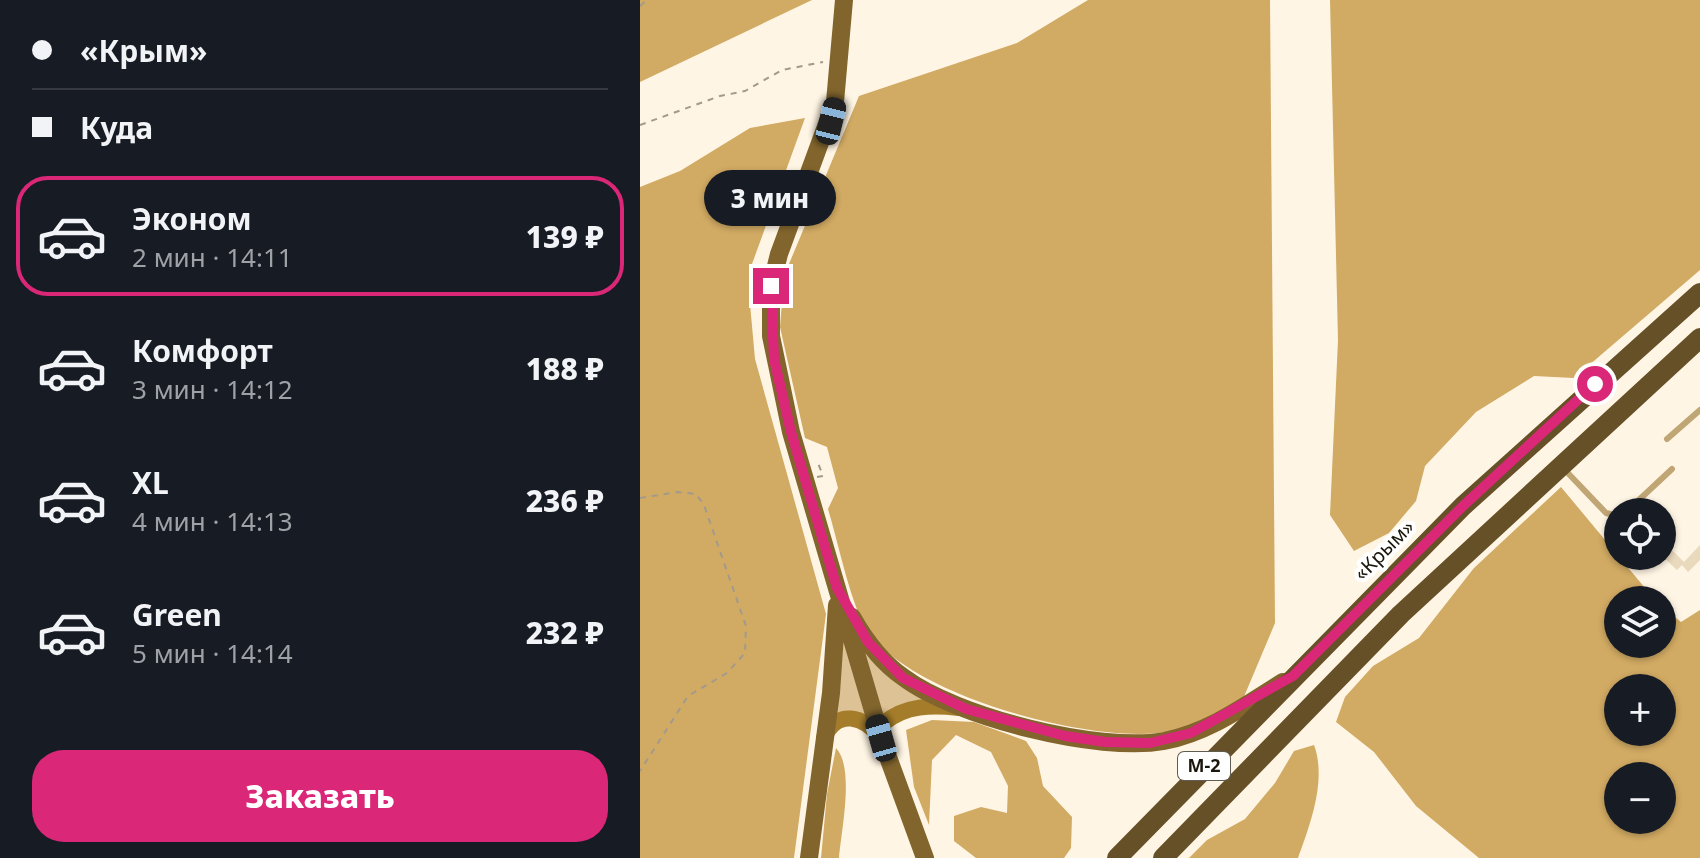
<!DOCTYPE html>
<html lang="ru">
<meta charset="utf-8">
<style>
:root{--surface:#171b24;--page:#242831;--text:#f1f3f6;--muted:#9ea1a6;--line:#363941;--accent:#db2777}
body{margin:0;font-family:"Noto Sans",sans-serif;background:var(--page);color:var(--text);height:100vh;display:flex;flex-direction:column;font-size:30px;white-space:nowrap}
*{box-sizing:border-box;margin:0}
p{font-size:26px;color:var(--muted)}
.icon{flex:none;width:44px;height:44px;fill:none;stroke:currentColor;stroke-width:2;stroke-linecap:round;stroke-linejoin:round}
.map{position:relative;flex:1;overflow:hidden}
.side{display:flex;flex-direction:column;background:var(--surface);width:640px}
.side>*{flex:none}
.guide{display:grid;align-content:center;height:176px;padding:0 32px;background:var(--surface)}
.tools{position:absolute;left:964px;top:498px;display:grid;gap:16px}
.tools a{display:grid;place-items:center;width:72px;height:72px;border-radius:50%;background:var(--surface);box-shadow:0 2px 6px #0004;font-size:40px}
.end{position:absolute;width:36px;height:36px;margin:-18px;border:10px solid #db2777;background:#fff;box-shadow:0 0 0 4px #fff}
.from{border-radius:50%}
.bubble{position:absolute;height:56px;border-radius:28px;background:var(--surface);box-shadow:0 2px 6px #0004;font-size:26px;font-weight:800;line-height:56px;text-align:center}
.car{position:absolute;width:24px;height:48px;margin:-24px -12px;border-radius:10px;box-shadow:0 0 6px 2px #0007;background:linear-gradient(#222 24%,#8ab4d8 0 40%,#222 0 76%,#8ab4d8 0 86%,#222 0)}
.guide b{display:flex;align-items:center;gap:28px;height:76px;font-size:30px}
.guide b+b{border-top:2px solid var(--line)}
.guide i{width:20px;height:20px;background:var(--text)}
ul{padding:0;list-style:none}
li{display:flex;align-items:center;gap:24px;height:120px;margin:0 16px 12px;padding:0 16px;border:4px solid transparent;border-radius:32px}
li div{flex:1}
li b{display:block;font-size:30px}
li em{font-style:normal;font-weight:800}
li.selected{border-color:var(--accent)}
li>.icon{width:72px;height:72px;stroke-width:1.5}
.primary-button{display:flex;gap:16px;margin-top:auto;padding:16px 32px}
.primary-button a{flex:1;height:92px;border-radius:32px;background:var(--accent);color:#fff;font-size:32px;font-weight:800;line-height:92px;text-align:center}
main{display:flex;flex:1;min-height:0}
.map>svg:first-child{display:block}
.green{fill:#dcc294}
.forest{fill:#d1aa63;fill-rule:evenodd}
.building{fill:#e9d9bd}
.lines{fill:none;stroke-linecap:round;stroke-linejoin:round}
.path{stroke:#a29a8c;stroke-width:2;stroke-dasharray:6 6;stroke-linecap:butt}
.lane{stroke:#c0a575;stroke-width:6}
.secondary{stroke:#a57d2a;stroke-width:16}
.primary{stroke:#82652d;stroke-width:18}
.highway{stroke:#665027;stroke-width:20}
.route{stroke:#db2777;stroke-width:10}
.labels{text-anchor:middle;stroke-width:8;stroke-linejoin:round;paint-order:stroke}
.shield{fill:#fff;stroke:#605d55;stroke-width:2}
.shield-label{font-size:18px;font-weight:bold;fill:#1c170c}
.street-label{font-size:20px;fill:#1c170c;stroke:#fff}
</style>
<main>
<section class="side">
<div class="guide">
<b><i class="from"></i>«Крым»</b>
<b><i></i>Куда</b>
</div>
<ul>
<li class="selected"><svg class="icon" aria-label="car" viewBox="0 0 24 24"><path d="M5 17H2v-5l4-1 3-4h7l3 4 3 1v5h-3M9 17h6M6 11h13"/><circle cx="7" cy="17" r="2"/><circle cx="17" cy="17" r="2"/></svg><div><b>Эконом</b><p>2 мин · 14:11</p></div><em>139 ₽</em></li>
<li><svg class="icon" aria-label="car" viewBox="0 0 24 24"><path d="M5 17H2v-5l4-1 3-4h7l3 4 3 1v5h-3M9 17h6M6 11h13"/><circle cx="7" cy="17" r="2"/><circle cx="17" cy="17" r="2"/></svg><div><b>Комфорт</b><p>3 мин · 14:12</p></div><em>188 ₽</em></li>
<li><svg class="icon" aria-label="car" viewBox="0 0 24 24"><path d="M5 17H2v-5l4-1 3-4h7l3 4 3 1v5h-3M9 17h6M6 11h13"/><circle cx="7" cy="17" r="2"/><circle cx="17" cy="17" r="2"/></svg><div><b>XL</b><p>4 мин · 14:13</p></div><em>236 ₽</em></li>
<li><svg class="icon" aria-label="car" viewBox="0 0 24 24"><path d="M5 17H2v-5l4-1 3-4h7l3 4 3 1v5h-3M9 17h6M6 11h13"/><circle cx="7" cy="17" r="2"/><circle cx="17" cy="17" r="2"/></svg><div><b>Green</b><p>5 мин · 14:14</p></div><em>232 ₽</em></li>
</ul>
<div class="primary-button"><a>Заказать</a></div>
</section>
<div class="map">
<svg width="1060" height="858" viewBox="0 0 1060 858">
<rect width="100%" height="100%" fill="#fff5e4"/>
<!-- green -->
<path class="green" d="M203,634L226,717L192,720Z
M222,645L295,702L242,718Z"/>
<!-- forest -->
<path class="forest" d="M0,0H172L0,82Z
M448,0H630L635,623L603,699C581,709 555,726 531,731C458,747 262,695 224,625C209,596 198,542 188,509L198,488L187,447L165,438L140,327L144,276L219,96L377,43Z
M690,0H1060V270L934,378L894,376L836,412L785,466L776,501L749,533L714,551L690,515L698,340Z
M165,118L112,264L109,293L115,359L186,614L154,858H0V187L40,171L110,128Z
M921,487L1015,600H978V644H1022V606L1041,622L1060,610V858H839L776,806L734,752L696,722L705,697L733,666L779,638L834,568ZM1022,688V732H978V688ZM1022,776V820H978V776Z
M292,720L334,722L386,741L397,758L403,786L432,817L431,848L424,858H336L314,841V816L341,807L367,813L368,786L351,752L316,735L292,760L289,825L274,787L266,730Z
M674,745C687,780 670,825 658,858H549L567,840L605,819L635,783L654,751Z
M196,748C215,768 201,832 199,858H181L187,794Z"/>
<!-- building -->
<path class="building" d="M1060,545V560L1048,572L1042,565L1037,570L1022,556L1030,548L1044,562Z"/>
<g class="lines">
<!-- path -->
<path class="path" d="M0,6L7,0
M0,125L80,96L105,91L142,70L183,62
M177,477L183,476L178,463
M0,498L38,492L56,494L64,505L106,626L105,653L87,673L48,696L0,771"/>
<!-- lane -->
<path class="lane" d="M1027,439L1060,410
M925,470L966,513L978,516
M986,512L1032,469"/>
<!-- secondary -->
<path class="secondary" d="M184,738C197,708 224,716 241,738
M241,738L244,723C265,705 292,705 319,708"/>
<!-- primary -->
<path class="primary" d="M204,0L195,102L139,254L131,286V336L151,432L241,738L285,858
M212,617C225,640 241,662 263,677C316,717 459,753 524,741C568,733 606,705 643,682
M169,858L191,693L197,605"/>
<!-- highway -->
<path class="highway" d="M477,858L823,506L1060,293
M523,858L761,614L1060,338"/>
</g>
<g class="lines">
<!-- route -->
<path class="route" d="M131,286L134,359L151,432L197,588L228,642L263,678L326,709L425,736L465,742L510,743L551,733L653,676L823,506L955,384"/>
</g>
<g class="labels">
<!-- shield labels -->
<rect class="shield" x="538" y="752" width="52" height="28" rx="6"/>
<g class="shield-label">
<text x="564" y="772">М-2</text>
</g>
<!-- street labels -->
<g class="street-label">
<text transform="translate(744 550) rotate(-45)" y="7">«Крым»</text>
</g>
</g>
</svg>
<div class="tools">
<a><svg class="icon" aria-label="locate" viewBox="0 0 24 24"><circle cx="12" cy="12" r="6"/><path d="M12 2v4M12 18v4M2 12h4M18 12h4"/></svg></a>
<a><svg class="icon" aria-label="layers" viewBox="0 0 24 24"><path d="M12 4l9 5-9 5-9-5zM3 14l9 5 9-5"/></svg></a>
<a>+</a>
<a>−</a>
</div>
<i class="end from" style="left:955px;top:384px"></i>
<i class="end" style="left:131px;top:286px"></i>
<div class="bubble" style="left:64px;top:170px;width:132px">3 мин</div>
<i class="car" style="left:191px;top:121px;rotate:14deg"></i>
<i class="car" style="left:241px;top:738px;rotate:344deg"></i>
</div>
</main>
